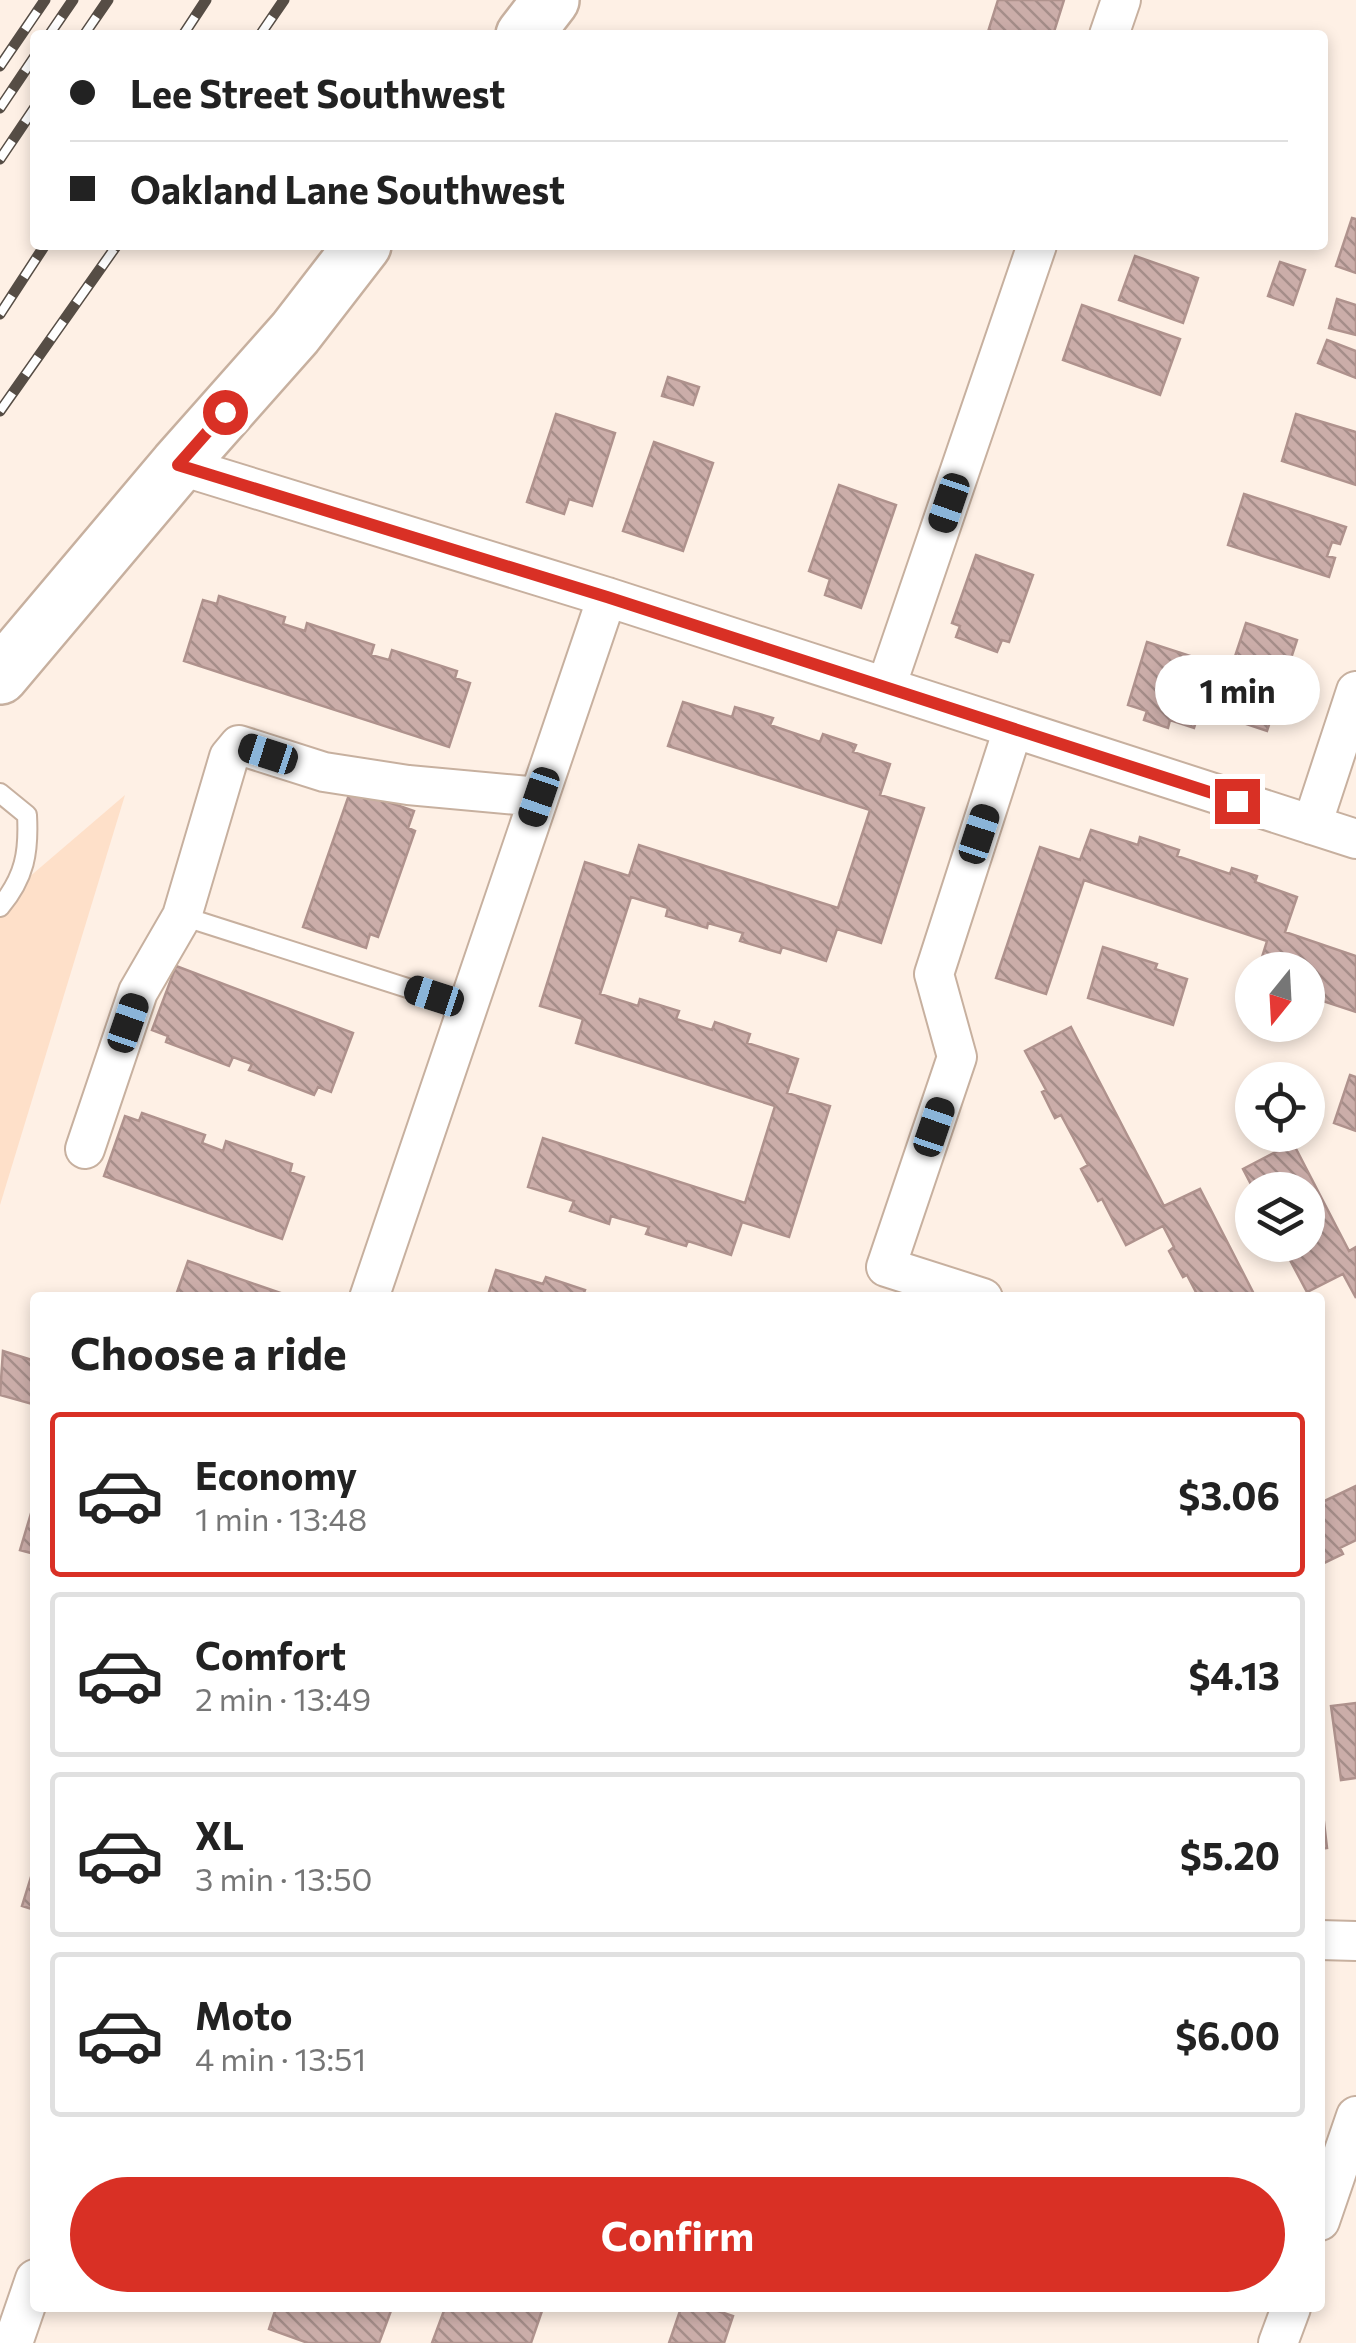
<!DOCTYPE html>
<meta charset="utf-8">
<style>
:root{--surface:#fff;--page:#f6f6f6;--text:#222;--muted:#767676;--line:#e0e0e0;--accent:#d93025}
body{margin:0;font-family:Commissioner,sans-serif;background:var(--page);color:var(--text);height:100vh;display:flex;flex-direction:column;font-size:38px;white-space:nowrap}
*{box-sizing:border-box;margin:0}
p{font-size:32px;color:var(--muted)}
.icon{flex:none;width:55px;height:55px;fill:none;stroke:currentColor;stroke-width:2;stroke-linecap:round;stroke-linejoin:round}
.map{position:relative;flex:1;overflow:hidden}
.details{position:absolute;left:30px;top:1292px;width:1295px;height:1020px;display:flex;flex-direction:column;background:var(--surface);border-radius:10px;box-shadow:0 5px 15px #0003}
.details>*{flex:none}
.hud{position:absolute;left:30px;top:30px;width:1298px;height:220px;border-radius:10px;box-shadow:0 5px 15px #0003;display:grid;align-content:center;height:220px;padding:0 40px;background:var(--surface)}
.needle{width:65px;rotate:198deg}
.controls{position:absolute;left:1235px;top:952px;display:grid;gap:20px}
.controls a{display:grid;place-items:center;width:90px;height:90px;border-radius:50%;background:var(--surface);box-shadow:0 5px 15px #0003;font-size:50px}
.end{position:absolute;width:45px;height:45px;margin:-22px;border:12px solid #d93025;background:#fff;box-shadow:0 0 0 5px #fff}
.from{border-radius:50%}
.bubble{position:absolute;height:70px;border-radius:35px;background:var(--surface);box-shadow:0 5px 15px #0003;font-size:32px;font-weight:700;line-height:70px;text-align:center}
.car{position:absolute;width:30px;height:60px;margin:-30px -15px;border-radius:12px;box-shadow:0 0 8px 2px #0007;background:linear-gradient(#222 24%,#8ab4d8 0 40%,#222 0 76%,#8ab4d8 0 86%,#222 0)}
.hud b{display:flex;align-items:center;gap:35px;height:95px;font-size:38px}
.hud b+b{border-top:2px solid var(--line)}
.hud i{width:25px;height:25px;background:var(--text)}
ul{padding:0;list-style:none}
li{display:flex;align-items:center;gap:30px;height:165px;margin:0 20px 15px;padding:0 20px;border:5px solid var(--line);border-radius:10px}
li div{flex:1}
li b{display:block;font-size:38px}
li em{font-style:normal;font-weight:700}
li.active{border-color:var(--accent)}
li>.icon{width:90px;height:90px;stroke-width:1.5}
h2{padding:0 40px;font-size:45px;line-height:120px}
.cta{display:flex;gap:20px;margin-top:auto;padding:20px 40px}
.cta a{flex:1;height:115px;border-radius:60px;background:var(--accent);color:#fff;font-size:40px;font-weight:700;line-height:115px;text-align:center}
.map>svg:first-child{display:block}
.built{fill:#fee0c9}
.building{fill:url(#building-back-hatch);stroke:#af928d;stroke-width:2.5}
.lines{fill:none;stroke-linecap:round;stroke-linejoin:round}
.lane-casing{stroke:#c7b09f;stroke-width:22}
.street-casing{stroke:#c7b09f;stroke-width:42}
.primary-casing{stroke:#c7b09f;stroke-width:60}
.lane{stroke:#fff;stroke-width:18}
.street{stroke:#fff;stroke-width:38}
.primary{stroke:#fff;stroke-width:55}
.rail-casing{stroke:#564d45;stroke-width:11}
.rail{stroke:#fff;stroke-width:8;stroke-dasharray:22;stroke-linecap:butt}
.route{stroke:#d93025;stroke-width:12}
</style>
<div class="map">
<svg width="1356" height="2343" viewBox="0 0 1356 2343">
<defs>
<pattern id="building-back-hatch" width="6" height="6" patternUnits="userSpaceOnUse" patternTransform="scale(2.5)"><rect width="6" height="6" fill="#cbada9"/><path d="M-1 5l2 2M0 0l6 6M5-1l2 2" fill="none" stroke="#a58d89"/></pattern>
</defs>
<rect width="100%" height="100%" fill="#fef0e5"/>
<!-- built -->
<path class="built" d="M125,795L0,1205V902Z"/>
<!-- building -->
<path class="building" d="M998,0H1064L1053,35H987Z
M1352,218L1356,219V273L1336,266Z
M1135,256L1198,278L1183,323L1119,300Z
M1280,262L1305,270L1293,305L1268,296Z
M1337,299L1356,305V335L1329,328Z
M1082,305L1180,339L1160,395L1063,360Z
M1327,340L1356,351V378L1318,363Z
M668,377L699,387L693,405L662,396Z
M556,414L615,433L592,506L569,499L564,514L527,502Z
M1296,414L1356,432V485L1282,461Z
M654,442L713,463L683,551L623,531Z
M839,485L896,505L861,608L825,595L830,579L809,571Z
M1244,494L1346,527L1340,544L1332,542L1327,556L1335,558L1329,577L1228,545Z
M976,555L1033,575L1009,642L1002,640L997,652L956,637L960,626L952,623Z
M219,596L285,617L283,624L305,631L307,623L374,645L371,655L389,660L392,650L457,671L455,678L470,683L449,747L184,661L203,600L217,604Z
M1246,623L1297,640L1267,731L1216,714Z
M1147,642L1215,664L1194,728L1170,720L1168,728L1144,720L1147,711L1128,705Z
M683,702L732,717L735,707L773,718L770,725L820,742L823,734L856,745L853,752L890,764L880,795L924,808L881,943L837,929L826,961L782,947L780,953L740,941L743,933L708,923L707,928L666,916L668,908L631,897L600,994L638,1006L640,999L679,1011L676,1019L712,1030L715,1022L750,1034L747,1043L798,1059L787,1093L830,1106L789,1237L742,1222L731,1255L688,1241L686,1246L646,1234L649,1227L611,1216L609,1224L570,1211L574,1201L528,1187L543,1138L745,1203L775,1106L576,1043L583,1019L540,1006L585,862L629,876L639,845L838,908L870,810L668,746Z
M351,789L414,811L408,828L415,831L378,937L370,934L366,948L303,927Z
M1091,830L1138,845L1140,837L1179,850L1177,856L1230,874L1232,868L1257,876L1255,882L1297,897L1285,932L1356,956V1012L1308,996V970H1258L1267,941L1084,880L1046,994L996,978L1040,847L1080,860Z
M1103,947L1157,964L1155,969L1187,979L1173,1025L1088,998Z
M176,966L353,1033L331,1092L318,1087L314,1095L249,1070L252,1064L233,1057L229,1066L166,1042L168,1036L152,1030Z
M1071,1027L1164,1206L1200,1189L1256,1298H1199L1187,1275L1183,1277L1169,1251L1174,1247L1163,1226L1126,1245L1102,1199L1098,1201L1081,1169L1088,1165L1061,1115L1055,1118L1042,1092L1046,1090L1025,1051Z
M1350,1075L1356,1077V1131L1334,1123Z
M142,1113L205,1135L202,1143L223,1151L226,1141L292,1164L290,1172L304,1177L282,1239L104,1176L125,1116L139,1121Z
M1293,1143L1349,1251L1356,1247V1298L1343,1274L1307,1292L1282,1245H1308V1190H1254L1243,1169Z
M188,1261L295,1298H175Z
M496,1270L543,1284L546,1277L585,1290L582,1298H487Z
M3,1351L35,1361L32,1404L0,1395Z
M1356,1486V1540L1340,1548L1343,1554L1320,1565V1503Z
M35,1500V1554L20,1550Z
M1356,1703V1778L1341,1780L1331,1706Z
M1320,1805H1322L1327,1848L1320,1849Z
M35,1864V1910L22,1906Z
M276,2308H392L379,2343H308L269,2329Z
M445,2308H543L531,2343H432Z
M681,2308H709L733,2316L724,2343H669Z"/>
<g class="lines">
<defs>
<path id="lane" d="M0,793L27,815C29,852 25,877 0,907
M182,916L467,1007"/>
<path id="street" d="M1109,35L1121,0
M178,465L607,597L1356,839
M886,687L1037,245
M1312,825L1356,691
M85,1149L138,992L182,916L229,757L239,745L324,772L408,785L539,797
M369,1298L607,597
M983,1298L886,1267L957,1057L934,974L1013,729
M1320,1940L1356,1941
M1320,2221L1356,2116
M13,2343L35,2279
M1278,2343L1291,2308"/>
<path id="primary" d="M524,35L551,0
M0,676L178,465L295,333L363,245"/>
</defs>
<!-- lane casing -->
<use href="#lane" class="lane-casing"/>
<!-- street casing -->
<use href="#street" class="street-casing"/>
<!-- primary casing -->
<use href="#primary" class="primary-casing"/>
<!-- lane -->
<use href="#lane" class="lane"/>
<!-- street -->
<use href="#street" class="street"/>
<!-- primary -->
<use href="#primary" class="primary"/>
<defs>
<path id="rail" d="M49,35L73,0
M84,35L108,0
M183,35L206,0
M260,35L284,0
M0,66L45,0
M0,108L35,56
M0,159L35,107
M0,314L45,245
M0,411L117,245"/>
</defs>
<!-- rail casing -->
<use href="#rail" class="rail-casing"/>
<!-- rail -->
<use href="#rail" class="rail"/>
</g>
<g class="lines">
<!-- route -->
<path class="route" d="M225,412L178,465L607,597L1237,801"/>
</g>
</svg>
<div class="controls">
<a><svg class="needle" viewBox="-14 -14 28 28"><path d="M0-13l5 13h-10z" fill="#e53935"/><path d="M0 13l5-13h-10z" fill="#767676"/></svg></a>
<a><svg class="icon" aria-label="locate" viewBox="0 0 24 24"><circle cx="12" cy="12" r="6"/><path d="M12 2v4M12 18v4M2 12h4M18 12h4"/></svg></a>
<a><svg class="icon" aria-label="layers" viewBox="0 0 24 24"><path d="M12 4l9 5-9 5-9-5zM3 14l9 5 9-5"/></svg></a>
</div>
<i class="end from" style="left:225px;top:412px"></i>
<i class="end" style="left:1237px;top:801px"></i>
<div class="bubble" style="left:1155px;top:655px;width:165px">1 min</div>
<i class="car" style="left:949px;top:503px;rotate:199deg"></i>
<i class="car" style="left:268px;top:754px;rotate:288deg"></i>
<i class="car" style="left:539px;top:797px;rotate:199deg"></i>
<i class="car" style="left:979px;top:834px;rotate:18deg"></i>
<i class="car" style="left:434px;top:996px;rotate:288deg"></i>
<i class="car" style="left:128px;top:1023px;rotate:19deg"></i>
<i class="car" style="left:934px;top:1127px;rotate:19deg"></i>
<div class="hud">
<b><i class="from"></i>Lee Street Southwest</b>
<b><i></i>Oakland Lane Southwest</b>
</div>
<section class="details">
<h2>Choose a ride</h2>
<ul>
<li class="active"><svg class="icon" aria-label="car" viewBox="0 0 24 24"><path d="M5 17H2v-5l4-1 3-4h7l3 4 3 1v5h-3M9 17h6M6 11h13"/><circle cx="7" cy="17" r="2"/><circle cx="17" cy="17" r="2"/></svg><div><b>Economy</b><p>1 min · 13:48</p></div><em>$3.06</em></li>
<li><svg class="icon" aria-label="car" viewBox="0 0 24 24"><path d="M5 17H2v-5l4-1 3-4h7l3 4 3 1v5h-3M9 17h6M6 11h13"/><circle cx="7" cy="17" r="2"/><circle cx="17" cy="17" r="2"/></svg><div><b>Comfort</b><p>2 min · 13:49</p></div><em>$4.13</em></li>
<li><svg class="icon" aria-label="car" viewBox="0 0 24 24"><path d="M5 17H2v-5l4-1 3-4h7l3 4 3 1v5h-3M9 17h6M6 11h13"/><circle cx="7" cy="17" r="2"/><circle cx="17" cy="17" r="2"/></svg><div><b>XL</b><p>3 min · 13:50</p></div><em>$5.20</em></li>
<li><svg class="icon" aria-label="car" viewBox="0 0 24 24"><path d="M5 17H2v-5l4-1 3-4h7l3 4 3 1v5h-3M9 17h6M6 11h13"/><circle cx="7" cy="17" r="2"/><circle cx="17" cy="17" r="2"/></svg><div><b>Moto</b><p>4 min · 13:51</p></div><em>$6.00</em></li>
</ul>
<div class="cta"><a>Confirm</a></div>
</section>
</div>
